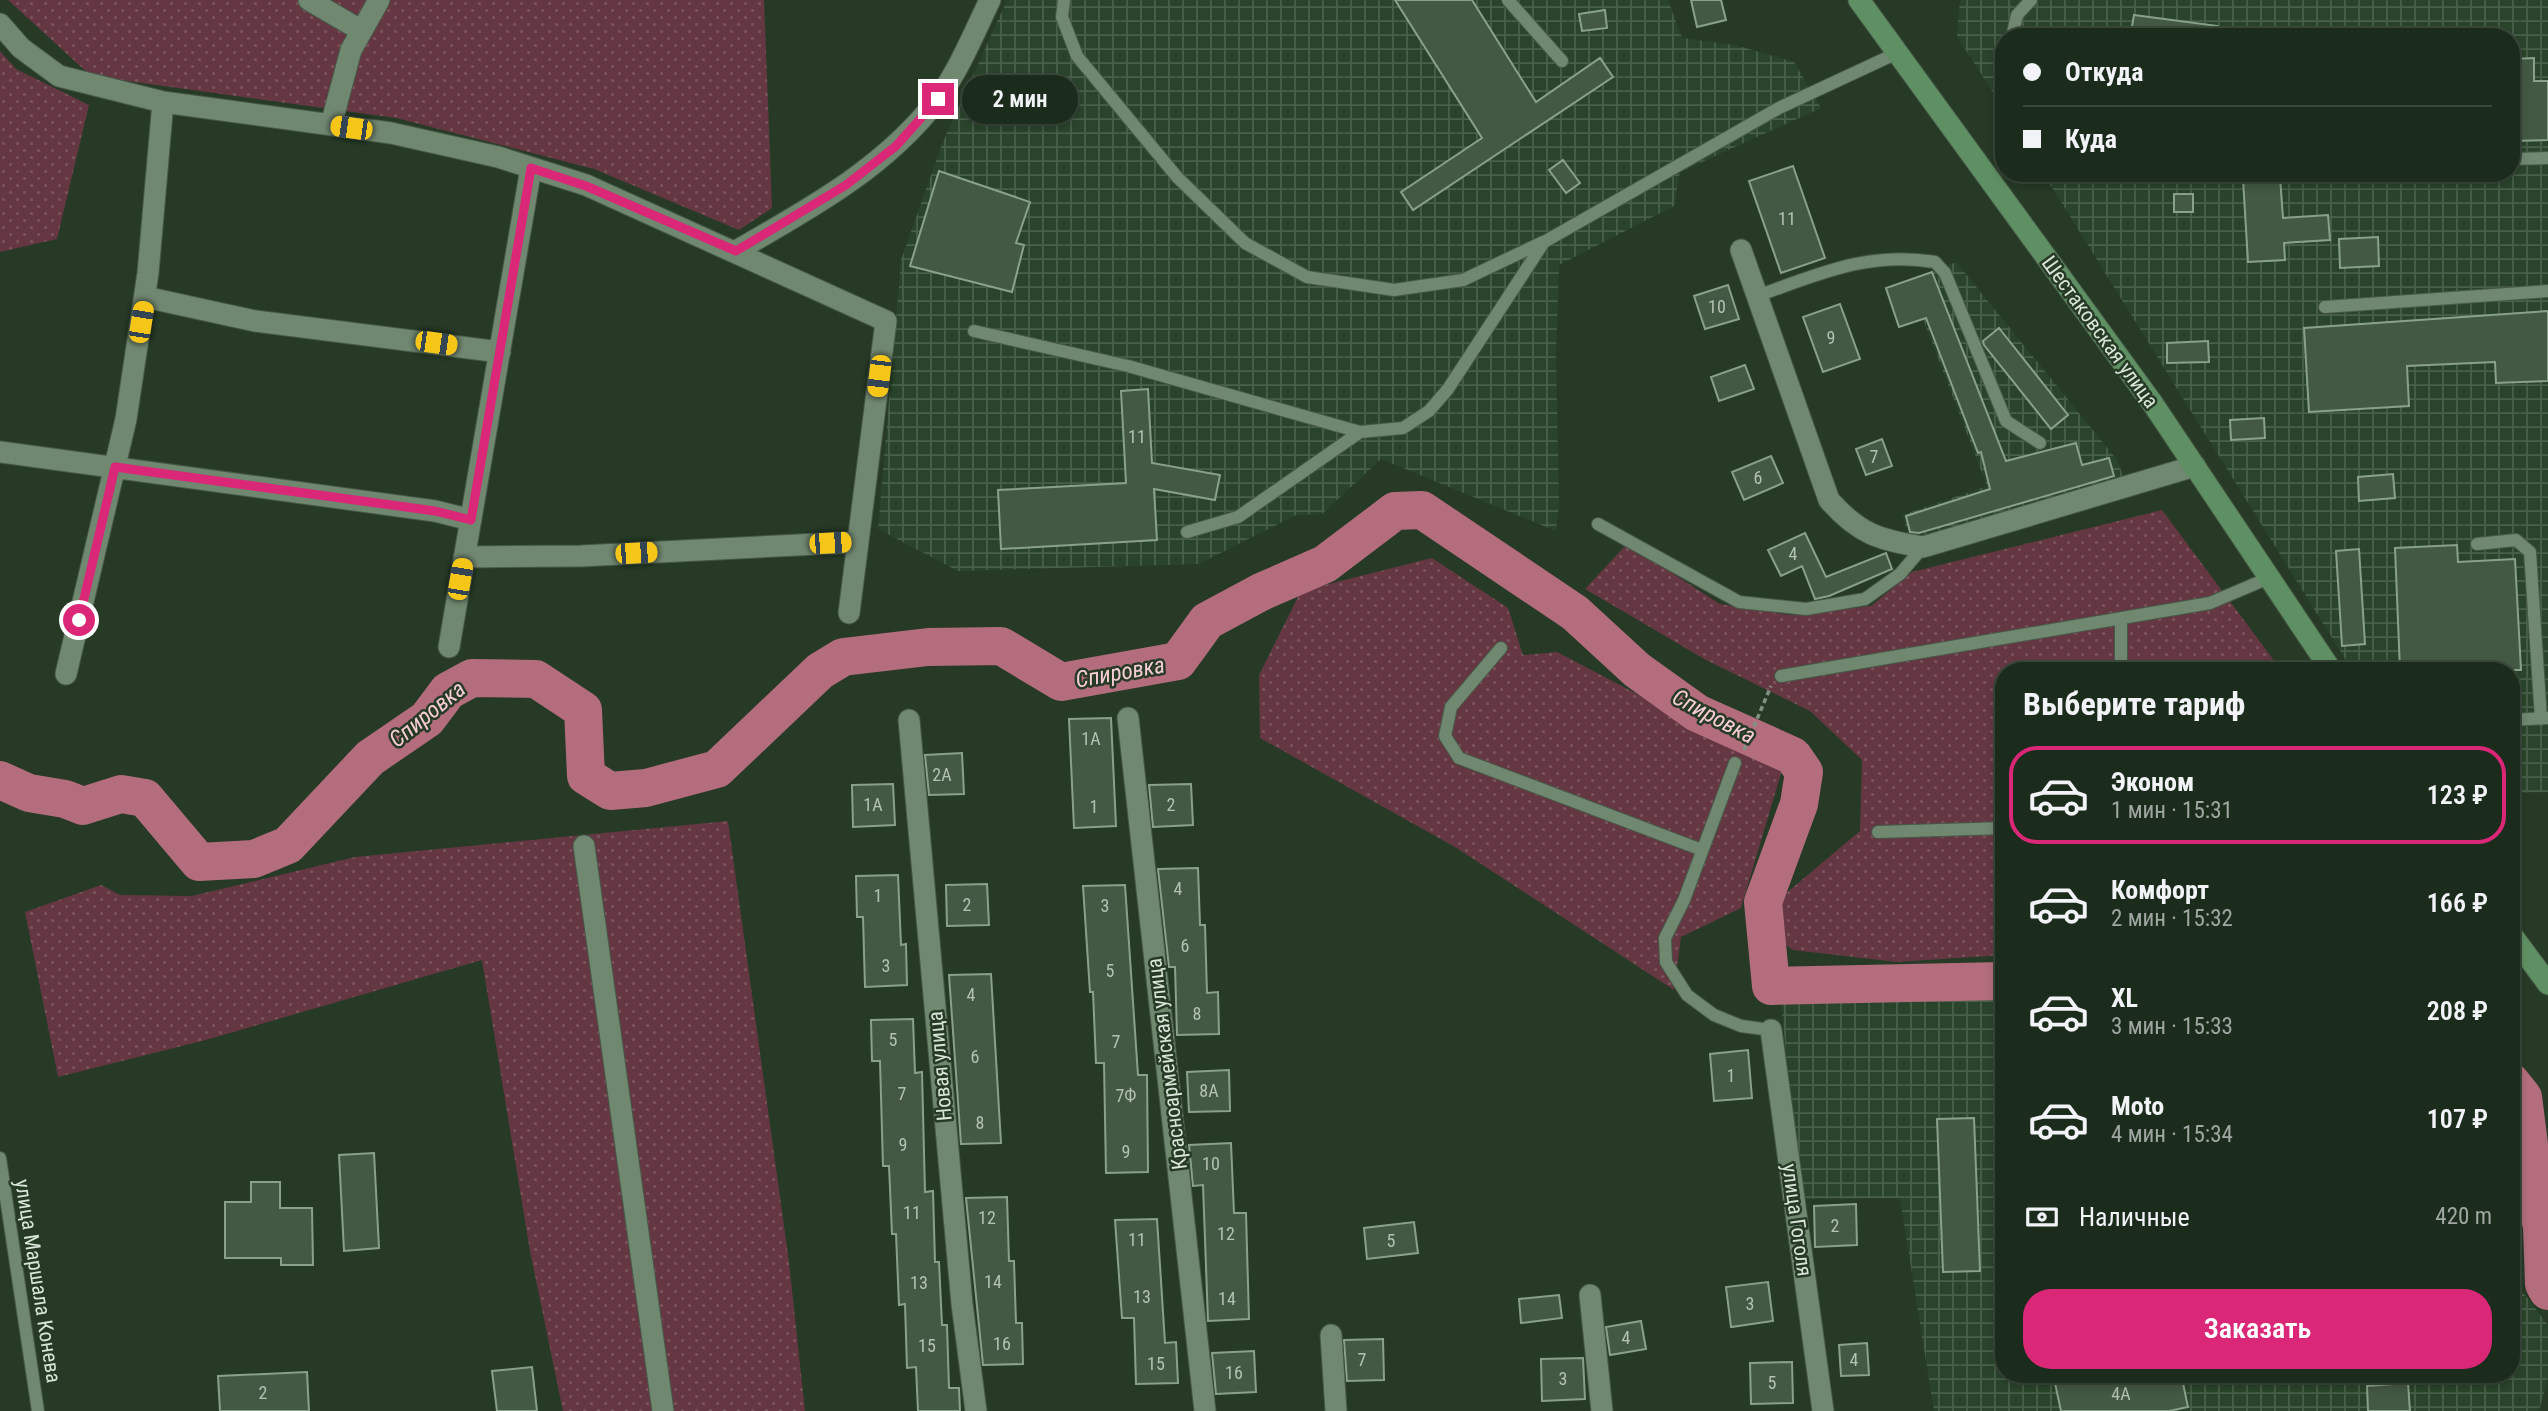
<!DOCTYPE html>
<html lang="ru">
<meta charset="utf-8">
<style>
:root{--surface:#1c2c1c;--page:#293829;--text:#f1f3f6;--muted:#a0a7a3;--line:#3a483b;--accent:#db2777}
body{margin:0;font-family:"Roboto Condensed",sans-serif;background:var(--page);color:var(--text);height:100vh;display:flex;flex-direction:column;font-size:26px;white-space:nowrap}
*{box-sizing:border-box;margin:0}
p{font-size:23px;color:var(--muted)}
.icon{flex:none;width:38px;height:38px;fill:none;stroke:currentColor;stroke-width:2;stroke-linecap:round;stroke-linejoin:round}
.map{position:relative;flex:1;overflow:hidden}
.drawer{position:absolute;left:1995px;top:662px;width:525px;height:721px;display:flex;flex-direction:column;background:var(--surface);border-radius:28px;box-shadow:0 4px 10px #0003,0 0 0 2px var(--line)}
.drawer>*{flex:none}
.banner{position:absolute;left:1995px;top:28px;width:525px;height:154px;border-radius:28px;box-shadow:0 4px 10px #0003,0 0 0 2px var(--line);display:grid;align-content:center;height:154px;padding:0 28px;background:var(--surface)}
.end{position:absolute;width:32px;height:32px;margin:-16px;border:9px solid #db2777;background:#fff;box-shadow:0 0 0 4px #fff}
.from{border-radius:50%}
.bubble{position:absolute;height:49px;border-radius:24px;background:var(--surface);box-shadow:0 4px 10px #0003,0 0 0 2px var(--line);font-size:23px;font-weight:600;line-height:49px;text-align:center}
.car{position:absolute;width:21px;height:42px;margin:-21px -10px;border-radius:9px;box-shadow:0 0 5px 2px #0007;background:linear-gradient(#f5c518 24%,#345 0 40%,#f5c518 0 76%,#345 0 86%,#f5c518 0)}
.banner b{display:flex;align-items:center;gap:24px;height:66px;font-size:26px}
.banner b+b{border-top:2px solid var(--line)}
.banner i{width:18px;height:18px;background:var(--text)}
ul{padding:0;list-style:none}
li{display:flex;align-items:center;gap:21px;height:98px;margin:0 14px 10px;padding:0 14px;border:4px solid transparent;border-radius:28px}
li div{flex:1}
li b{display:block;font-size:26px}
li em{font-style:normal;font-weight:600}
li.active{border-color:var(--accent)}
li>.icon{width:63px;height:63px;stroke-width:1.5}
h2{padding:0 28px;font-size:32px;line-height:84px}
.pay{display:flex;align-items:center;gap:18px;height:77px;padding:0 28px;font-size:26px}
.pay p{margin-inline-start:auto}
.primary-button{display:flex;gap:14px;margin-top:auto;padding:14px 28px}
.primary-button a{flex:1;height:80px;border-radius:28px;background:var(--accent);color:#fff;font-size:28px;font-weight:600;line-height:80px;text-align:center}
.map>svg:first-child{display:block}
.industrial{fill:url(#industrial-grid)}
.garden{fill:url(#garden-dots)}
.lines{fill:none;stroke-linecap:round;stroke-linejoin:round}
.river{stroke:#b36d7d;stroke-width:38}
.building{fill:#435943;stroke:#89a189;stroke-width:2}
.service-casing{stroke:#465847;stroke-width:14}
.minor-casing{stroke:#465847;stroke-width:23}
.secondary-casing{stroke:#465847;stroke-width:23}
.path{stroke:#829282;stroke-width:3.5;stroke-dasharray:5 3.5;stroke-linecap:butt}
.service{stroke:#708770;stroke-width:12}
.minor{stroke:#708770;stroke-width:21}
.secondary{stroke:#5f9063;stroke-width:21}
.route{stroke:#db2777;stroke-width:9}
.labels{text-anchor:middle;stroke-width:5;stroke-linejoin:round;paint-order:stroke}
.number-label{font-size:18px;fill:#b3c2b3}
.street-label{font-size:21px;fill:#d8e5d8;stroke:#263a26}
.water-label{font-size:23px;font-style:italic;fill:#f8ced6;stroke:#263a26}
</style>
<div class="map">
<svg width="2548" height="1411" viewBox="0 0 2548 1411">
<defs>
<pattern id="industrial-grid" width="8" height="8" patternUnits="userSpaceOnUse" patternTransform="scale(1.75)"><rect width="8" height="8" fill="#2a442b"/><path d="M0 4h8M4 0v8" fill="none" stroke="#485f49"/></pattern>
<pattern id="garden-dots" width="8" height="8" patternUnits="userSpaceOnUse" patternTransform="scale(1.75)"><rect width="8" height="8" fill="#653742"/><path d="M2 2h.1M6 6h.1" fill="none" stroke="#7a545d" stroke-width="1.8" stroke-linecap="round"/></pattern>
</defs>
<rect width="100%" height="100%" fill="#263a26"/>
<!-- industrial -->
<path class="industrial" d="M1007,0H1668L1682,38L1735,45L1794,62L1821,108L1680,172L1674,206L1559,265L1556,358L1559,505L1556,531L1381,459L1322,514L1296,515L1199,564L958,571L878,529L901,260L942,144Z
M1960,0H2548V792L2511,793V670H2352L2043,173H2511V37H2004V110L1957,36Z
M1956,262L2118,461L2124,480L1910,540L1902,515L1987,486L1908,280Z
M2004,995V1374H2511V1246L2519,1287L2548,1325V1377L2539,1411H1934L1900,1198L1801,1199L1781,1003Z"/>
<!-- garden -->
<path class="garden" d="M8,0H764L772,208L739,230L594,169L396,118L91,76Z
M0,51L16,69L89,105L57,239L0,252Z
M2162,510L2281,670H2004V955L1897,962L1793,950L1771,934V906L1860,831L1862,760L1810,711L1706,660L1585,589L1627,544L1720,604L1790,615L1871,606L1912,572Z
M1432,558L1508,608L1523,655L1557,652L1782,770L1741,908L1681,937L1674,990L1455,847L1260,738L1259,675L1301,591Z
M728,821L789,1262L805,1411H563L530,1251L482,960L202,1041L58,1077L25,912L101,885L120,895L192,896L355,857Z"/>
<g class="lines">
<!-- river -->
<path class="river" d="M0,780L29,793L65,799L83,806L121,794L145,798L199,862L254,859L288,845L370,758L427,719L448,691L472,678L536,679L583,710L586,776L610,791L646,788L717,769L820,671L843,657L928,647L1001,646L1061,682L1178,661L1207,621L1261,592L1325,564L1395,511L1422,510L1575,613L1637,670L1697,713L1793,756L1804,772L1799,804L1763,902L1771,986L2004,981
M2511,1082L2523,1097L2537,1207L2542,1226L2544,1284L2548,1291"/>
</g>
<!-- building -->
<path class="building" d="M1395,0H1472L1536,102L1600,58L1613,77L1413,210L1401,192L1482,138Z
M1691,0H1721L1726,20L1697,27Z
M1605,10L1607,28L1582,31L1579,14Z
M2134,15L2218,26L2217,37H2130Z
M2534,58V81H2548V140L2511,141V59Z
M1563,160L1580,183L1566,193L1549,170Z
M1793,166L1825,258L1781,273L1749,181Z
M939,171L1030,202L1016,243L1024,245L1012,292L910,266Z
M2280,177L2283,218L2328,215L2330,240L2284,243L2285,260L2248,262L2243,179Z
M2174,194H2193V212H2174Z
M2378,237L2379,266L2340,268L2339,239Z
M1932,272L2006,461L2076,443L2082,465L2109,458L2114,476L1919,533L1910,532L1906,516L1990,489L1981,452L1978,453L1926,318L1899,327L1886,288Z
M1728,285L1739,319L1705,329L1694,296Z
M1840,304L1860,359L1823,372L1803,317Z
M2548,311V381L2496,383L2495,362L2407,366L2409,406L2309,412L2304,328Z
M1999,328L2068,415L2051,429L1984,345L1983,341Z
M2208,341L2209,362L2167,363V343Z
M1745,365L1754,389L1719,401L1711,377Z
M1148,389L1152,463L1220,475L1215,500L1154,489L1157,540L1001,549L998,490L1126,483L1121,391Z
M2264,418L2265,438L2231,440L2230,420Z
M1882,439L1892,466L1866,475L1856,449Z
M1771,456L1783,483L1744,500L1732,472Z
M2393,474L2395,498L2359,501L2358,477Z
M1805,533L1826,577L1886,553L1892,569L1829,596L1815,599L1802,566L1781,576L1768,550Z
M2457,545L2458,562L2515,559L2521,670H2400L2395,548Z
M2359,549L2365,644L2342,646L2336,551Z
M1111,718L1116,826L1074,828L1069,719Z
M962,753L964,794L929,795L925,755Z
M893,784L895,825L853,827L852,785Z
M1191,784L1193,825L1153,827L1149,785Z
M1198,868L1200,925H1205L1207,993L1218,992L1219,1034L1177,1035L1175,967H1169L1158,869Z
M898,875L901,945L906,944L907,985L865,987L863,917H857L856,876Z
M987,884L989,925L947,926L946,885Z
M1125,885L1138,1075H1147L1148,1172L1106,1173L1104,1063H1096L1093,992H1090L1083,886Z
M991,974L1001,1143L961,1144L949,975Z
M913,1019L915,1073L922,1072L925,1192L933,1191L935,1262H939L942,1325H947L949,1388H959L960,1411H918L916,1367L907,1368L905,1304L899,1305L896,1234H892L889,1166H883L880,1061H872L871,1020Z
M1748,1050L1752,1098L1714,1101L1710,1054Z
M1229,1070L1230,1111L1189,1112L1187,1072Z
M1974,1118L1980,1271L1943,1272L1937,1119Z
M1231,1143L1234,1213H1246L1249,1319L1208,1321L1203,1185L1193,1186L1189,1145Z
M374,1153L379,1248L344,1251L339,1155Z
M251,1182H280V1208H312L313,1265H281V1258H225V1202H251Z
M1007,1197L1009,1261H1014L1016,1323H1022L1023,1364L983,1365L966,1198Z
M1856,1204L1857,1245L1815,1247L1814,1206Z
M1157,1219L1165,1343L1176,1342L1178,1383L1136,1384L1134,1318H1122L1115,1220Z
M1414,1222L1418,1253L1367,1259L1364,1228Z
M1768,1282L1773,1321L1731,1327L1726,1287Z
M1559,1295L1562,1318L1521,1323L1519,1299Z
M1641,1321L1646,1349L1610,1355L1606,1327Z
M1383,1339L1384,1380L1347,1381L1344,1340Z
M1867,1343L1869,1375L1841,1376L1839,1345Z
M1254,1351L1256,1392L1216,1394L1212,1353Z
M1583,1358L1585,1399L1542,1401L1541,1359Z
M1792,1362L1793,1403L1751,1404L1750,1363Z
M532,1367L537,1411H497L492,1371Z
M307,1372L309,1411H220L218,1376Z
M2053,1374H2126L2127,1382L2181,1374L2188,1407L2169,1411H2061Z
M2408,1383L2410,1411H2368L2367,1386Z"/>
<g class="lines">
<defs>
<path id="service" d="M1064,0L1062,17L1077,56L1177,177L1245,243L1307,277L1394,290L1463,280L1543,242
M1508,0L1562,61
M2012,37L2017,15L2031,0
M2511,159L2548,158
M1757,296C1819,274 1868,251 1935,262L1945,273L2006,421L2040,443
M2325,307L2548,291
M974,331L1128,366L1360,432L1403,428L1429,411L1448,389L1544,242L1779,108L1897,53
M1598,524L1739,602L1806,609L1865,599L1900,574L1923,547
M1187,532L1238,517L1360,432
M2477,544L2516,540L2530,552L2541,719
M2121,618V670
M1501,648L1451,707L1445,736L1459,758L1702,850
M1781,676L2210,603L2271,577
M2511,720L2548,718
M1735,763L1684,900L1665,938L1666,962L1687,995L1714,1015L1741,1026L1771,1030
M1878,832L2004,828
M0,1158L38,1411"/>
<path id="minor" d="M309,0L362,31
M0,24L21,48L59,76L163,102L391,133L498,157L586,185L886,321L849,613
M331,125L351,50L379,0
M1741,250L1829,500C1859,534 1879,540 1923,547L2195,466
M736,251C809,209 885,168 937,100C959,70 974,33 990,0
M145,297L255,321L500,352
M0,452L435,511L471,520
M464,557L581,556L858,542
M449,647L531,168
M66,674L126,419L148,273L163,102
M1128,718L1205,1411
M909,720L962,1304L976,1411
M584,846L663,1411
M1771,1030L1823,1411
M1590,1295L1602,1411
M1331,1335L1336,1411"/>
<path id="secondary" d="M1859,0L2153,404L2331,670
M2511,934L2548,984"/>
</defs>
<!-- service casing -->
<use href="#service" class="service-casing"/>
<!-- minor casing -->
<use href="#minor" class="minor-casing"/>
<!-- secondary casing -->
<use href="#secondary" class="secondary-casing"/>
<!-- path -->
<path class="path" d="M1744,750L1771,686"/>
<!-- service -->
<use href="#service" class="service"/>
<!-- minor -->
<use href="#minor" class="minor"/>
<!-- secondary -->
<use href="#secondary" class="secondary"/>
</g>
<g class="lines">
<!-- route -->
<path class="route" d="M79,620L115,467L435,511L471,520L531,168L586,186L736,251L846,185L896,146L938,99"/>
</g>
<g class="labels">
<!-- number labels -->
<g class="number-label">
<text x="1787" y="225">11</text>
<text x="1717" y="313">10</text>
<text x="1831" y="344">9</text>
<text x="1137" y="443">11</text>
<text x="1874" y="463">7</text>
<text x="1758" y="484">6</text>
<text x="1793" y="560">4</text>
<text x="1091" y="745">1А</text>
<text x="942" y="781">2А</text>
<text x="873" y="811">1А</text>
<text x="1171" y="811">2</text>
<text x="1094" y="813">1</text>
<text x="1178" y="895">4</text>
<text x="878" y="902">1</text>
<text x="967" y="911">2</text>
<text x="1105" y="912">3</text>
<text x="1185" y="952">6</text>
<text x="886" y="972">3</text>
<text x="1110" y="977">5</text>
<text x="971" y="1001">4</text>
<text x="1197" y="1020">8</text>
<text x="893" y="1046">5</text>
<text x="1116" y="1048">7</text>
<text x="975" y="1063">6</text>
<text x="1731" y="1082">1</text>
<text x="1209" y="1097">8А</text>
<text x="902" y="1100">7</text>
<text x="1126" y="1102">7Ф</text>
<text x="980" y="1129">8</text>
<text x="903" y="1151">9</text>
<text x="1126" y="1158">9</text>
<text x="1211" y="1170">10</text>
<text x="912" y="1219">11</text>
<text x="987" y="1224">12</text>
<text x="1835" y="1232">2</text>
<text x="1226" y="1240">12</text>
<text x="1137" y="1246">11</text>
<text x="1391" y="1247">5</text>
<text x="993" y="1288">14</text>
<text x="919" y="1289">13</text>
<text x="1142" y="1303">13</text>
<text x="1227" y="1305">14</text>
<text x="1750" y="1310">3</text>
<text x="1626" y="1344">4</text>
<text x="1002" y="1350">16</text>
<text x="927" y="1352">15</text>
<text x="1362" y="1366">7</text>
<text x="1854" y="1366">4</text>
<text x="1156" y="1370">15</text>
<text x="1234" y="1379">16</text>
<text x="1563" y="1385">3</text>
<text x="1772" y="1389">5</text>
<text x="263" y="1399">2</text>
<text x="2121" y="1400">4А</text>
</g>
<!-- street labels -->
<g class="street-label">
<text transform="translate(2100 332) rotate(54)" y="7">Шестаковская улица</text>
<text transform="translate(1167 1064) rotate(-97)" y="7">Красноармейская улица</text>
<text transform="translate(940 1066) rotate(-95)" y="7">Новая улица</text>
<text transform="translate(1797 1220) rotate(82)" y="7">улица Гоголя</text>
<text transform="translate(38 1281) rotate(81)" y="7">улица Маршала Конева</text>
</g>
<!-- water labels -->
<g class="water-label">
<text transform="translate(1120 672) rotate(-10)" y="8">Спировка</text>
<text transform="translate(427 714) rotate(-39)" y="8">Спировка</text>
<text transform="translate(1714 716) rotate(28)" y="8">Спировка</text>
</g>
</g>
</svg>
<i class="end from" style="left:79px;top:620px"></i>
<i class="end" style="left:938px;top:99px"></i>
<div class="bubble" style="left:962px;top:75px;width:116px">2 мин</div>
<i class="car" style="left:351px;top:128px;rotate:278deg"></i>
<i class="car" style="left:141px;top:322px;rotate:9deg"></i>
<i class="car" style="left:436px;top:343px;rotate:98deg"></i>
<i class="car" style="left:879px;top:376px;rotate:187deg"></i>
<i class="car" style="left:830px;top:543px;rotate:87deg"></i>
<i class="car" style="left:636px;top:553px;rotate:87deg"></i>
<i class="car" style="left:460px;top:579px;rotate:10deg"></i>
<div class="banner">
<b><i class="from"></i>Откуда</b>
<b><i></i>Куда</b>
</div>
<section class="drawer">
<h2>Выберите тариф</h2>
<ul>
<li class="active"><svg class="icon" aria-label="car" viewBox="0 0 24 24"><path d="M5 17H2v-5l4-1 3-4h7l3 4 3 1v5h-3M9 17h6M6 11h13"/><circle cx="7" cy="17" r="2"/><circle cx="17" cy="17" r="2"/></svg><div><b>Эконом</b><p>1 мин · 15:31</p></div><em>123 ₽</em></li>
<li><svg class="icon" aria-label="car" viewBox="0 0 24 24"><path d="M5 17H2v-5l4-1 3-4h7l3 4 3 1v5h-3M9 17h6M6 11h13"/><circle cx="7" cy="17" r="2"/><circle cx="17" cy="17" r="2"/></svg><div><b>Комфорт</b><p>2 мин · 15:32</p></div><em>166 ₽</em></li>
<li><svg class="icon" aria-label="car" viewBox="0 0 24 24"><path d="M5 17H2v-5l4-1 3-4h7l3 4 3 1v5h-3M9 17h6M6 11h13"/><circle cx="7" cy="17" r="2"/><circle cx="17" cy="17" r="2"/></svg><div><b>XL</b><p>3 мин · 15:33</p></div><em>208 ₽</em></li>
<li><svg class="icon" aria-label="car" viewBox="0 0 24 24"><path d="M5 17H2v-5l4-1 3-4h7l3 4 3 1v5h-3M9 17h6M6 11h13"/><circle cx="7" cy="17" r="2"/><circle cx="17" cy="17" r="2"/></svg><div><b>Moto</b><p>4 мин · 15:34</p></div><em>107 ₽</em></li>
</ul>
<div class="pay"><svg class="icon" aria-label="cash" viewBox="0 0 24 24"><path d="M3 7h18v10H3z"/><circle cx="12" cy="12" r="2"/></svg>Наличные<p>420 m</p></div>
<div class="primary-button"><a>Заказать</a></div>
</section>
</div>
